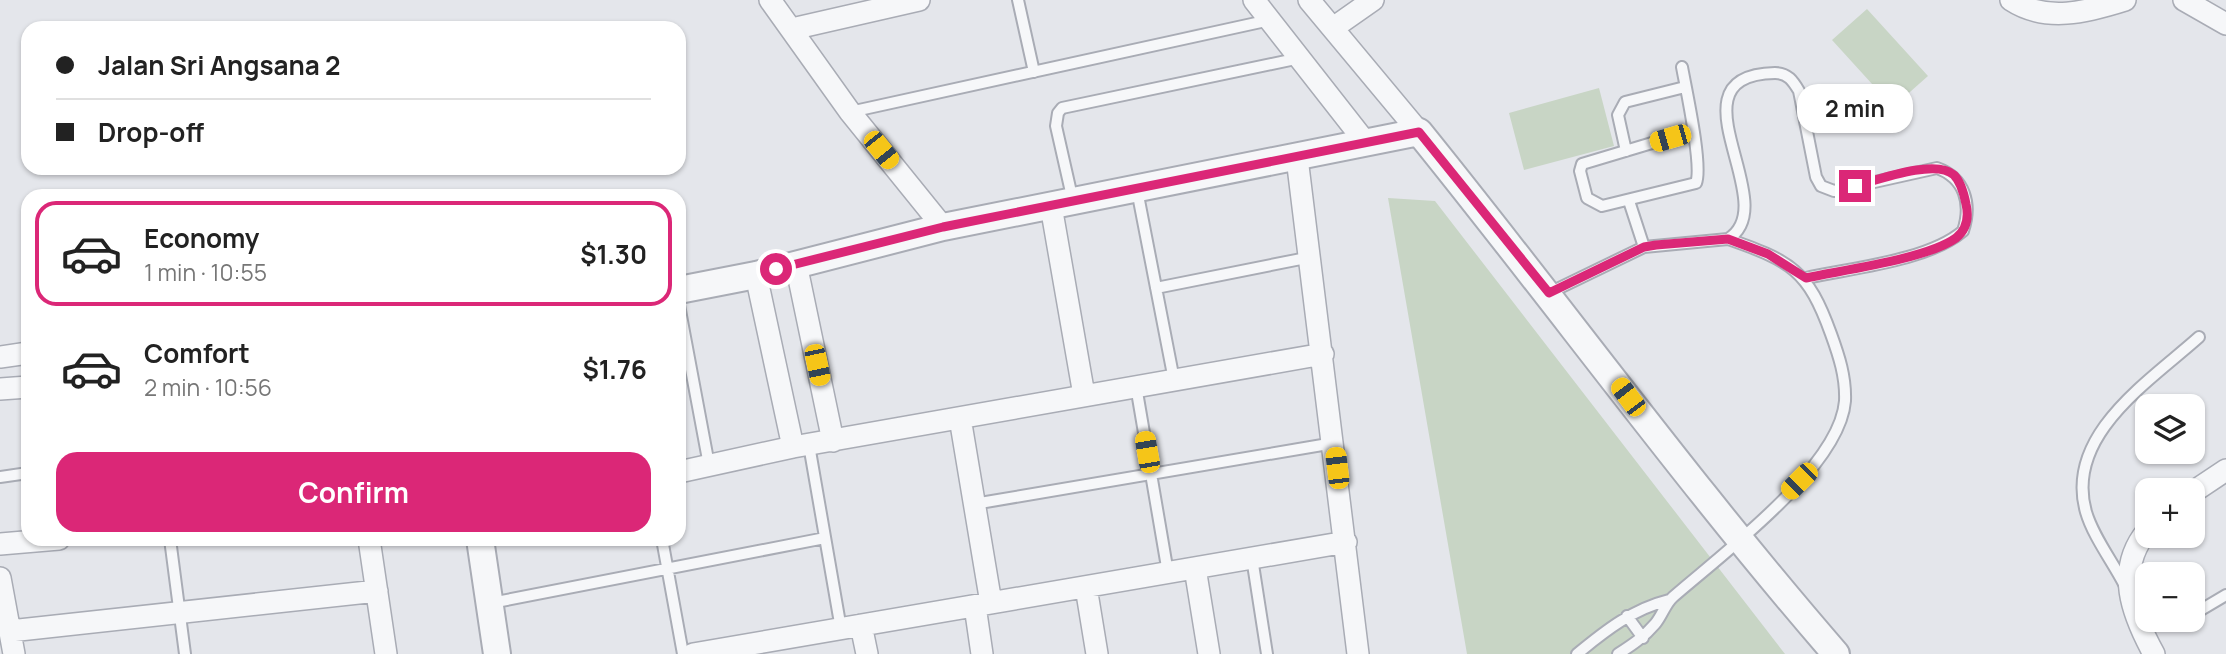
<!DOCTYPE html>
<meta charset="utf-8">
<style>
:root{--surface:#fff;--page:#f2f2f2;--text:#222;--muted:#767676;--line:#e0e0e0;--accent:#db2777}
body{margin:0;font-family:Manrope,sans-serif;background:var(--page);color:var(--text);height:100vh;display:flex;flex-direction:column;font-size:26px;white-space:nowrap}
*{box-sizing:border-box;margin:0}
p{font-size:23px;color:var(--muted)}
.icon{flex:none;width:38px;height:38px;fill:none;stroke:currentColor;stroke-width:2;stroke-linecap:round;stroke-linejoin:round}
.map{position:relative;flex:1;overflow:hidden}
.panel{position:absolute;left:21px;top:189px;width:665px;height:357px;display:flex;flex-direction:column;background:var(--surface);border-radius:21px;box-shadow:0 2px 5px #0004}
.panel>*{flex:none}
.top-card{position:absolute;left:21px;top:21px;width:665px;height:154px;border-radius:21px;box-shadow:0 2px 5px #0004;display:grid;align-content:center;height:154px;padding:0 35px;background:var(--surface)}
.tools{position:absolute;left:2135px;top:394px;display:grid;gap:14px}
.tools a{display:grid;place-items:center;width:70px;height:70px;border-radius:14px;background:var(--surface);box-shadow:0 2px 5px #0004;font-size:35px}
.end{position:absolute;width:32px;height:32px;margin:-16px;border:9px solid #db2777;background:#fff;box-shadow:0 0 0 4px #fff}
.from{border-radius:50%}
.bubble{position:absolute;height:49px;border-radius:21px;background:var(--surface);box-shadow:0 2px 5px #0004;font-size:23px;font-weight:700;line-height:49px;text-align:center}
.car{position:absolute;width:21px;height:42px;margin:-21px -10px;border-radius:9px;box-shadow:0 0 5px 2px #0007;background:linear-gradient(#f5c518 24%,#345 0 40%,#f5c518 0 76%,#345 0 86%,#f5c518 0)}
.top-card b{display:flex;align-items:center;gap:24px;height:66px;font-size:26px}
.top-card b+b{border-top:2px solid var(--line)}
.top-card i{width:18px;height:18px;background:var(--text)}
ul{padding:12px 0 0;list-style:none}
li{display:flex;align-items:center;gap:21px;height:105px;margin:0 14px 10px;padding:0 21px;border:4px solid transparent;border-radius:21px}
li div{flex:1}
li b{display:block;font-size:26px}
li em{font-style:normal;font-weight:700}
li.selected{border-color:var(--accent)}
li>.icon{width:63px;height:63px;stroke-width:1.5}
.button{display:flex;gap:14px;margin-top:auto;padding:14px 35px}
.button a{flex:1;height:80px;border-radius:21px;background:var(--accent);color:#fff;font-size:28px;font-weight:700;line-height:80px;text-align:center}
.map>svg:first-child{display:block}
.green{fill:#c8d5c5}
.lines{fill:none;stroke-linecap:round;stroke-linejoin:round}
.service-casing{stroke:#a9acb5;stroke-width:14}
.minor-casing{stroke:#a9acb5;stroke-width:24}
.tertiary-casing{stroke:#a9acb5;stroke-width:30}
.service{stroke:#f6f7f9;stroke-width:10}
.minor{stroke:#f6f7f9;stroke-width:21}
.tertiary{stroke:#f6f7f9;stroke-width:26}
.route{stroke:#db2777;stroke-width:9}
</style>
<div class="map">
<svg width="2226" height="654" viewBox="0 0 2226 654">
<rect width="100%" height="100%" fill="#e4e6eb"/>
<!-- green -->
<path class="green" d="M1867,9L1928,76L1893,107L1832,40Z
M1599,88L1614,146L1524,170L1509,113Z
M1388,198L1435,201L1785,654H1467Z"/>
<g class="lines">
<defs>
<path id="service" d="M1018,0L1034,72
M1682,67C1686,89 1703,166 1696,183L1602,206L1587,198L1580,171L1582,164L1692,131
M850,112L1270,20
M1626,151L1618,115L1625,102L1685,87
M1137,190L1174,380
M1073,201L1056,126L1058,113L1062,108L1300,58
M1629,201L1644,247
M1156,288L1311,257
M1549,293L1644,247L1728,239C1786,204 1664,75 1775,73C1788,73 1793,81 1799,91L1816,177L1821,186L1834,191L1937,168C1965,178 1972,204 1963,231C1928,261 1851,268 1806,278
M679,305L709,465
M1136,386L1168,573
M809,445L841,629
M0,477L28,473
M974,504L1334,443
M170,539L185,654
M662,539L683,654
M1252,558L1267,654
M2124,584C2112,561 2093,536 2086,512C2064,435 2150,381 2199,337
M491,603L825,538
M2194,614L2226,595
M1627,616L1643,638
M1577,654C1606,630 1633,609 1669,600
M1618,654C1632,645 1644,637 1655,624C1662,616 1665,604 1673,597C1721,555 1840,467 1845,401C1846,377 1839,356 1831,334C1808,270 1791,261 1728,239"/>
<path id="minor" d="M770,0L850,112L943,227
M1254,0L1366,143
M1309,0L1419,132
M2011,0C2046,23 2087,12 2125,0
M2184,0L2226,24
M1333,28L1373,0
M792,29L919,0
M1297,158L1358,654
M1051,206L1084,395
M796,264L833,441
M756,275L793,447
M0,357L28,353
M0,389L28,387
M960,418L991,603
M679,472L793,447L1323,354
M2193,492L2226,470
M2147,531C2115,570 2132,614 2154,654
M369,539L386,654
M0,544L59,539
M1195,568L1209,654
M0,578L14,654
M1086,587L1097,654
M975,606L982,654
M861,625L867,654
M10,631L377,591
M693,654L1346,542"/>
<path id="tertiary" d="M679,290L756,275L943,227L1419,132C1559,305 1690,486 1836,654
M480,539L497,654"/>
</defs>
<!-- service casing -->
<use href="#service" class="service-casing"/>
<!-- minor casing -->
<use href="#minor" class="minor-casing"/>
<!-- tertiary casing -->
<use href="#tertiary" class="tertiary-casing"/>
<!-- service -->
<use href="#service" class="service"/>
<!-- minor -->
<use href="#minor" class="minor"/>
<!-- tertiary -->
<use href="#tertiary" class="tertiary"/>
</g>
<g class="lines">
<!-- route -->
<path class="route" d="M776,269L943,227L1419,132L1549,293L1644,247L1656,245L1728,239L1768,254L1806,278C1843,270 1927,259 1956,238C1967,229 1969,217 1966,204C1964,194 1961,182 1954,175C1936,158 1877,180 1855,186"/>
</g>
</svg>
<div class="tools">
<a><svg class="icon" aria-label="layers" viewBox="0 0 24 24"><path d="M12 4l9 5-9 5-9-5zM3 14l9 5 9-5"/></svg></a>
<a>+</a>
<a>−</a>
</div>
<i class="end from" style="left:776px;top:269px"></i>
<i class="end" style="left:1855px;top:186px"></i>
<div class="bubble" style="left:1797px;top:84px;width:116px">2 min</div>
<i class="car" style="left:1670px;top:138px;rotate:254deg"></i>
<i class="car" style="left:881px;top:150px;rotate:141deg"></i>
<i class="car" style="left:817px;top:365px;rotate:168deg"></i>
<i class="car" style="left:1628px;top:397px;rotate:323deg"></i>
<i class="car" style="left:1147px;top:452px;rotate:350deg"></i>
<i class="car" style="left:1337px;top:468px;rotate:353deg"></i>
<i class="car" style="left:1799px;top:481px;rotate:225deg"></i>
<div class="top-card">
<b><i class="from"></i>Jalan Sri Angsana 2</b>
<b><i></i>Drop-off</b>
</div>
<section class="panel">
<ul>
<li class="selected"><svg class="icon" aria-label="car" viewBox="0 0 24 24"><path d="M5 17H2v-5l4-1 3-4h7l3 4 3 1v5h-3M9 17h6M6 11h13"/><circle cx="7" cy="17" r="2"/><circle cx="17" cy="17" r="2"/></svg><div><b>Economy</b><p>1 min · 10:55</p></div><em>$1.30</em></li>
<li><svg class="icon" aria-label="car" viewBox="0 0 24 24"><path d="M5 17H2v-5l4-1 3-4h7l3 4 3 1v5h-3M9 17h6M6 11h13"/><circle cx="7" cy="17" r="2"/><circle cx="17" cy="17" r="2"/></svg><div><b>Comfort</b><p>2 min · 10:56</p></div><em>$1.76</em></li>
</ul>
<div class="button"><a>Confirm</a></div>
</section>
</div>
